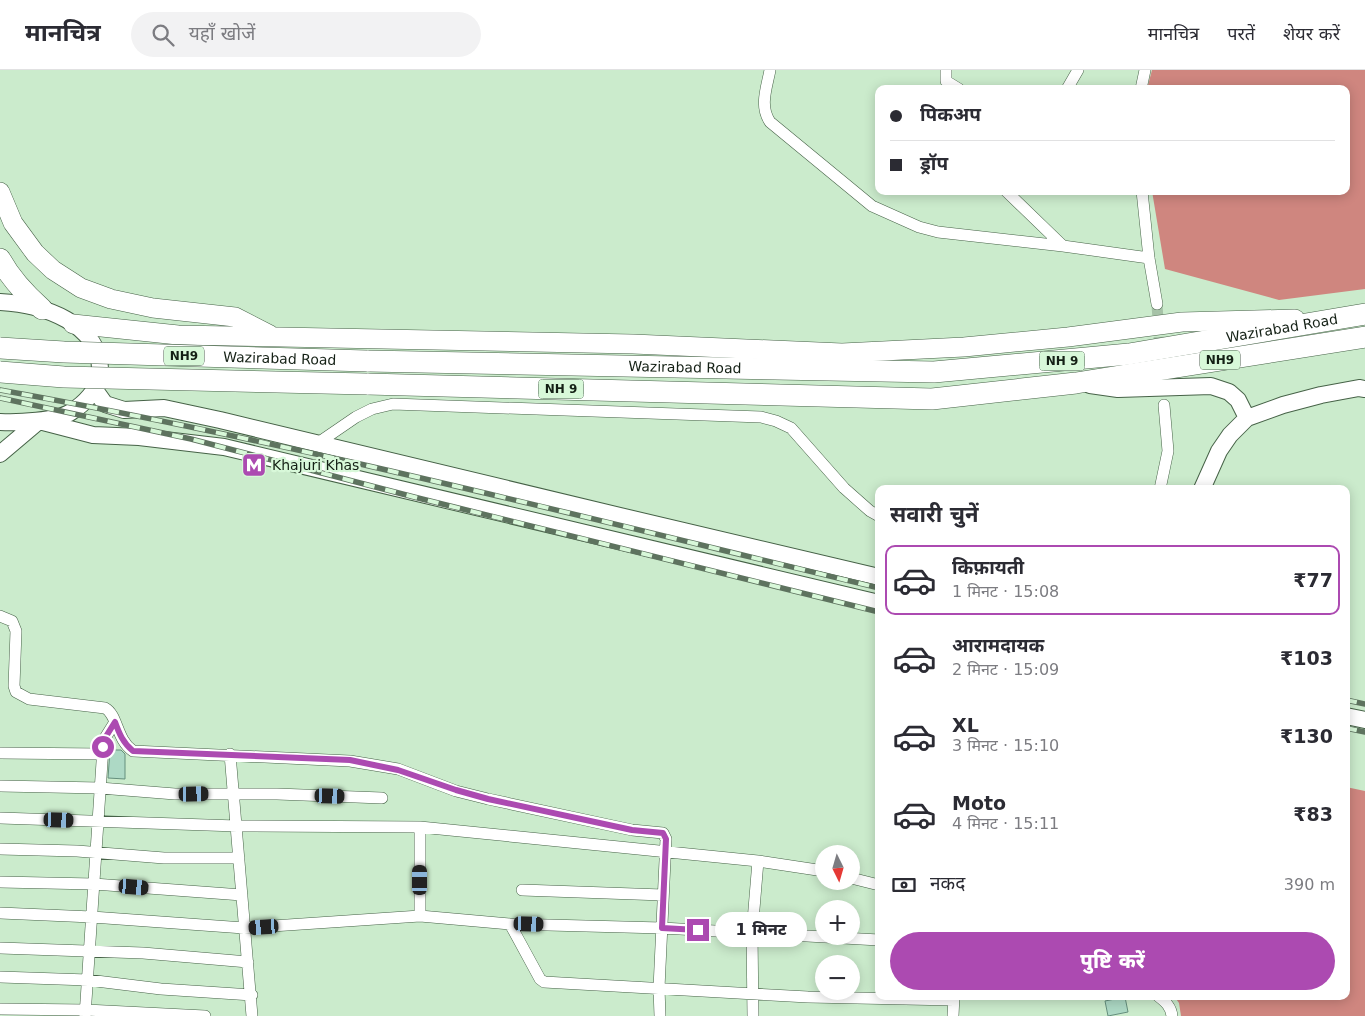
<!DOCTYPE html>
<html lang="hi">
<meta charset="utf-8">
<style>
:root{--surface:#fff;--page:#f2f2f3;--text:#2b2b33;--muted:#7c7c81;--line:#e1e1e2;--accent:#ac4ab1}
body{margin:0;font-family:"DejaVu Sans","Noto Sans Devanagari",sans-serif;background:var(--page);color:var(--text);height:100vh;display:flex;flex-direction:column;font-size:19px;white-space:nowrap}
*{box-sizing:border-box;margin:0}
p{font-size:16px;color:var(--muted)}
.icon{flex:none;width:28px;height:28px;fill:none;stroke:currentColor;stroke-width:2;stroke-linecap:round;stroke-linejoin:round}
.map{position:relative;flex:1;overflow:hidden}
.sheet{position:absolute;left:875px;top:415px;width:475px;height:515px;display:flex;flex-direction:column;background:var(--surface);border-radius:10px;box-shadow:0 2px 12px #0003}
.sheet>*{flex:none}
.top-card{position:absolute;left:875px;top:15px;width:475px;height:110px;border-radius:10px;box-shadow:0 2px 12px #0003;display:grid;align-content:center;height:110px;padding:0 15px;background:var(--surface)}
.needle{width:32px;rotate:175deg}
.buttons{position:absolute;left:815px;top:775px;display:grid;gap:10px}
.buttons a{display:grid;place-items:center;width:45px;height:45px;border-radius:50%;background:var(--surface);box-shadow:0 2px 12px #0003;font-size:25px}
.end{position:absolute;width:22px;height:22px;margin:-11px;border:6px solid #ac4ab1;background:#fff;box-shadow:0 0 0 2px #fff}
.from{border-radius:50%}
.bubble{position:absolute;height:35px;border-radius:18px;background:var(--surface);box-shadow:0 2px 12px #0003;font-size:16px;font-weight:800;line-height:35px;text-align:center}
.car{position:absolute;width:15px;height:30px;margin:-15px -8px;border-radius:6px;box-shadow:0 0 4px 1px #0007;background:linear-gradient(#222 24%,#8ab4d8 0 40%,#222 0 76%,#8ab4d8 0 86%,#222 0)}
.top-card b{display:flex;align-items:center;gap:18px;height:48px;font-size:19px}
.top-card b+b{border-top:1px solid var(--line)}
.top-card i{width:12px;height:12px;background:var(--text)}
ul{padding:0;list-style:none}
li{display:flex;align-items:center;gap:15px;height:70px;margin:0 10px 8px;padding:0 5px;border:2px solid transparent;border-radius:10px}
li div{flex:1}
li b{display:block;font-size:19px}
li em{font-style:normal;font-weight:800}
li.current{border-color:var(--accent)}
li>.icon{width:45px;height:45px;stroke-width:1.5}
h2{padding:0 15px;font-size:22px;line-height:60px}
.pay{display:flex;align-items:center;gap:12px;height:55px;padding:0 15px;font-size:19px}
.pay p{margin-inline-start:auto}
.primary-button{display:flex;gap:10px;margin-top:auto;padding:10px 15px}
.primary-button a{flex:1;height:58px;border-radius:30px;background:var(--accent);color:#fff;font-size:20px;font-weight:800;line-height:58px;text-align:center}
header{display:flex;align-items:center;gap:30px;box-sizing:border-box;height:70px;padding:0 25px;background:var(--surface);border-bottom:1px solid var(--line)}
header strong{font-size:24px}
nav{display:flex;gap:28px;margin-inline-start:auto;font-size:18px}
.search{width:350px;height:45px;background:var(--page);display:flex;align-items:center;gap:12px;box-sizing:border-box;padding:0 18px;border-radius:28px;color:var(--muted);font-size:19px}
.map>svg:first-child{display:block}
.forest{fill:#cf867f}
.building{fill:#add9c5;stroke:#658f7d}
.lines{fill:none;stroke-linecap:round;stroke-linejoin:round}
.street-tunnel{stroke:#a6c2a7;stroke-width:11;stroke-dasharray:11 5.5;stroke-linecap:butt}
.street-casing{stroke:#466247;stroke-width:12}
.secondary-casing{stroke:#466247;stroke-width:18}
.primary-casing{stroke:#466247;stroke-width:20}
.highway-casing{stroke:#466247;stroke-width:22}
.street{stroke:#fff;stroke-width:11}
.secondary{stroke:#fff;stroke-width:16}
.primary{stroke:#fff;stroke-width:19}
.highway{stroke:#fff;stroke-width:21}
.rail-casing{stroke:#5e735f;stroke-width:5.5}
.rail{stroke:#d8f8d9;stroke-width:4;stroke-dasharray:11;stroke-linecap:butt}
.highway-bridge-casing{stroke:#466247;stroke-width:22;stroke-linecap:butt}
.highway-bridge{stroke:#fff;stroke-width:21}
.route{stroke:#ac4ab1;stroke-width:6}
.labels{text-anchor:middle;stroke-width:4.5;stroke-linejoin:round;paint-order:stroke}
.shield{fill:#d8f8d9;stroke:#4f6150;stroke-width:1}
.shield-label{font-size:12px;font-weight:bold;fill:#142015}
.street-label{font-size:14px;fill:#142015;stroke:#d8f8d9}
.poi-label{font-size:14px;fill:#142015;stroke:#d8f8d9;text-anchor:start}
</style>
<header>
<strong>मानचित्र</strong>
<div class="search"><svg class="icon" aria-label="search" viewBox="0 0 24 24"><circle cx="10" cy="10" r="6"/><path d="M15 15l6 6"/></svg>यहाँ खोजें</div>
<nav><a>मानचित्र</a><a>परतें</a><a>शेयर करें</a></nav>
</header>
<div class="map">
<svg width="1365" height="946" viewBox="0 0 1365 946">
<rect width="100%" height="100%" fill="#cbebcc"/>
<!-- forest -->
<path class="forest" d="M1152,0H1365V219L1279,230L1165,199L1152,121H1346V19H1147Z
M1346,717L1365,721V946H1181L1179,933L1174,926H1346Z"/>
<!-- building -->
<path class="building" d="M110,680H121L125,684V709L108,708Z
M1125,927L1128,942L1108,946L1105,931Z"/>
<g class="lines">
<!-- street-tunnel -->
<path class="street-tunnel" d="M1157,234L1160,283"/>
<defs>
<path id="street" d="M770,0C767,17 759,36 770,52L872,136L919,157L938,162L1063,176L1149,188
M946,0V11L959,19
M1067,19L1078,0
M1141,19L1145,0
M1006,121L1063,176
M1142,121L1149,188L1157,234
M318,373L356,347L372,339L393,334L761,347L776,351L791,358L844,418L870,441L879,446
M1160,419L1168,381L1164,335
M0,546L12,551L16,561L14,616L16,622L29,629L105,638C118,645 116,669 133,681L350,691L398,699L456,721L488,729L632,760L663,763L666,769L659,918L660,946
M0,683L102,684
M230,684L252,946
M0,716L100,718L175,724H277L382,728
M0,748L237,756L420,757L758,791L824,801
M420,757V846
M0,779L77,781L164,788H239
M851,808L879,815
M0,812L94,814L242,825
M522,820L663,825
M0,843L92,847L244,858L420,846L510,854L662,858L879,870
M510,854L540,909L544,912L808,927L954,930
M0,878L143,883L248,892
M0,907L88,910L161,919L252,925
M1158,926C1166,932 1171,937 1172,946
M0,939L86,940L205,946
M85,946L103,677L105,668L115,652
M753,946L752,863L758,791
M953,946L954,926"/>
<path id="secondary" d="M0,232C41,234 103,253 100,304C99,319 84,334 71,342C57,351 17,353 0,352
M1090,315L1118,319L1211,316L1229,322L1238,330L1247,348
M95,320L105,334L124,340L164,338L220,350L620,446L879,507
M39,351L93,365L139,367L224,377L879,533
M0,384L39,351
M1202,419L1219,381L1230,365L1247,348L1283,335L1321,325L1359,318L1365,319
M1346,646L1365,650"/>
<path id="primary" d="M0,122L13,153L35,183L53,200L81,218L111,229L153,238L235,247L270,265
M73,254L178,265L633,274L842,283L964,277L1068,267L1182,252L1295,249"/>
<g id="highway">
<path d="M0,189C11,209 25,224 42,239"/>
<path id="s1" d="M367,291L934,302L1129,284L1365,244"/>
<path d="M367,314L932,329L1076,313L1365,267"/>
</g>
</defs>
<!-- street casing -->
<use href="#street" class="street-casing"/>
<!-- secondary casing -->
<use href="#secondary" class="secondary-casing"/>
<!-- primary casing -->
<use href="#primary" class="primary-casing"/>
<!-- highway casing -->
<use href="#highway" class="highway-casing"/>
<!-- street -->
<use href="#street" class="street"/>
<!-- secondary -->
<use href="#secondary" class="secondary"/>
<!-- primary -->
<use href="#primary" class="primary"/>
<!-- highway -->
<use href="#highway" class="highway"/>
<defs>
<path id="rail" d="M0,320C296,373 587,448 879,518
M0,328L191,369L414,427L879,542
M1346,630L1365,634
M1346,658L1365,662"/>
</defs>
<!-- rail casing -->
<use href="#rail" class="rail-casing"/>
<!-- rail -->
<use href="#rail" class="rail"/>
<defs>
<g id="highway-bridge">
<path id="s2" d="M0,278L64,282L367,291"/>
<path d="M0,302L64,307L367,314"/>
</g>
</defs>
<!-- highway-bridge casing -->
<use href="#highway-bridge" class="highway-bridge-casing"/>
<!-- highway-bridge -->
<use href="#highway-bridge" class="highway-bridge"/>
</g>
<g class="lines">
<!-- route -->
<path class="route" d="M103,677L105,668L115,652C119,663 123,673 133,681L350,690L398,700L456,720L488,729L632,760L663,763L666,769L662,858L698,860"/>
</g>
<!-- icons -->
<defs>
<symbol id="metro-square" viewBox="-11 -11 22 22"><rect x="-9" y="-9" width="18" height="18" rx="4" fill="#ac4ab1" stroke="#d8f8d9"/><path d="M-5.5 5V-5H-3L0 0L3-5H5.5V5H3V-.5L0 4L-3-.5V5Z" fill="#fff"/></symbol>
</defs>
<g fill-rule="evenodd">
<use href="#metro-square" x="240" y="381" width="28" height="28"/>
</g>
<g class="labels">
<!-- shield labels -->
<g class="shield">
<rect x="164" y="276.5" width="40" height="19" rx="4"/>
<rect x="1200" y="280.5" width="40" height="19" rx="4"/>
<rect x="1039.5" y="281.5" width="45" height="19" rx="4"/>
<rect x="538.5" y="309.5" width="45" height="19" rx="4"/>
</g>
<g class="shield-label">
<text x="184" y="290">NH9</text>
<text x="1220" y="294">NH9</text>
<text x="1062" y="295">NH 9</text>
<text x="561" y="323">NH 9</text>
</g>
<!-- street labels -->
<g class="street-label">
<text dy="5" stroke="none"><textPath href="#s1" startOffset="918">Wazirabad Road</textPath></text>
<text dy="5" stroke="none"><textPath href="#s2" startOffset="280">Wazirabad Road</textPath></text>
<text dy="5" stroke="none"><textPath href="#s1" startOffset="318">Wazirabad Road</textPath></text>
</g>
<!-- poi labels -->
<g class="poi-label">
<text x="272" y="400">Khajuri Khas</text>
</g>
</g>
</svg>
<div class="buttons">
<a><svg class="needle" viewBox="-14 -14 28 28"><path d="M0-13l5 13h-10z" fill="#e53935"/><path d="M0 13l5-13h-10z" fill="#7c7c81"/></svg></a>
<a>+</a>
<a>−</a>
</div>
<i class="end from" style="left:103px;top:677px"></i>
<i class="end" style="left:698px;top:860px"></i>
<div class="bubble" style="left:715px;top:842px;width:92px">1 मिनट</div>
<i class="car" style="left:194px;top:724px;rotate:89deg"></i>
<i class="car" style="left:330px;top:726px;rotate:92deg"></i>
<i class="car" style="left:59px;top:750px;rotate:92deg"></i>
<i class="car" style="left:420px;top:810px;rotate:0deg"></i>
<i class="car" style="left:134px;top:817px;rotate:95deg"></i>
<i class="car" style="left:529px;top:854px;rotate:92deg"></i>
<i class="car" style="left:264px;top:857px;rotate:266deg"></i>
<div class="top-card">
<b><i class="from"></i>पिकअप</b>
<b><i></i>ड्रॉप</b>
</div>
<section class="sheet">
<h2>सवारी चुनें</h2>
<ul>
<li class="current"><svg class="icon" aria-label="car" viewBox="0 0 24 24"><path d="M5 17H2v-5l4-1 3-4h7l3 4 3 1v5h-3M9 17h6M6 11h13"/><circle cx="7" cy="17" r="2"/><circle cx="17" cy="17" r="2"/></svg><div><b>किफ़ायती</b><p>1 मिनट · 15:08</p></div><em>₹77</em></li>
<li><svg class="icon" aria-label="car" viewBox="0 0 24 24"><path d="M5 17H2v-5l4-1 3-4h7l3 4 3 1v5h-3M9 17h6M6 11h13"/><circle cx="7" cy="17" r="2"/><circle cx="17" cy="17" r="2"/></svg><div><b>आरामदायक</b><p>2 मिनट · 15:09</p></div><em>₹103</em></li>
<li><svg class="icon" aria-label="car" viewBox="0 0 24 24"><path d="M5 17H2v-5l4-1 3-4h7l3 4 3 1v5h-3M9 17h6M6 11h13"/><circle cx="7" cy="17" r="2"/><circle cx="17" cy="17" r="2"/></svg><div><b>XL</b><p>3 मिनट · 15:10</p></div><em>₹130</em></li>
<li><svg class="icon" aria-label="car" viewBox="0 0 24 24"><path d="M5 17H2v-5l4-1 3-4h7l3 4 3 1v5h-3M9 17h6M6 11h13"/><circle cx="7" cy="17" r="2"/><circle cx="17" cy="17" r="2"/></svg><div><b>Moto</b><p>4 मिनट · 15:11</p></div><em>₹83</em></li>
</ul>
<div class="pay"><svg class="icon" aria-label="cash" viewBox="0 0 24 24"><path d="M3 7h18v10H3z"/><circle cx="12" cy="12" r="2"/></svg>नकद<p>390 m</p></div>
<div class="primary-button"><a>पुष्टि करें</a></div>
</section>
</div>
